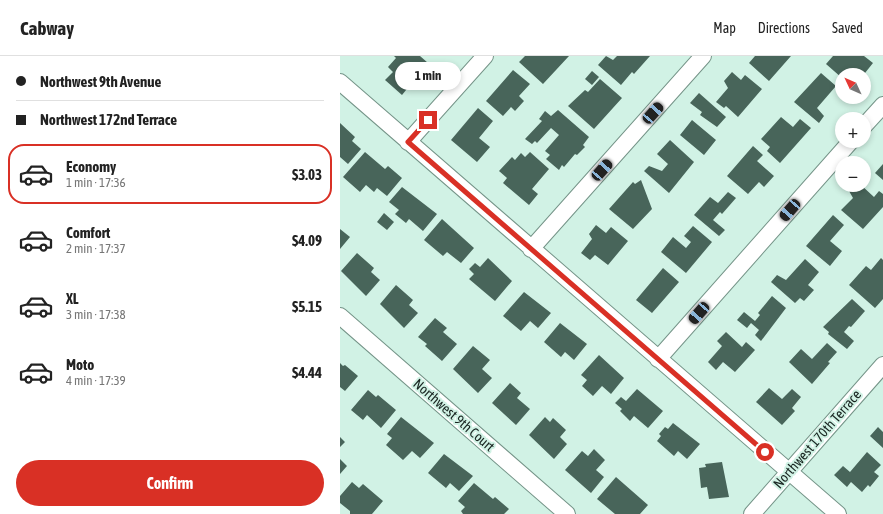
<!DOCTYPE html>
<meta charset="utf-8">
<style>
:root{--surface:#fff;--page:#f2f2f2;--text:#222;--muted:#767676;--line:#e0e0e0;--accent:#d93025}
body{margin:0;font-family:"Asap Condensed",sans-serif;background:var(--page);color:var(--text);height:100vh;display:flex;flex-direction:column;font-size:15px;white-space:nowrap}
*{box-sizing:border-box;margin:0}
p{font-size:13px;color:var(--muted)}
.icon{flex:none;width:22px;height:22px;fill:none;stroke:currentColor;stroke-width:2;stroke-linecap:round;stroke-linejoin:round}
.map{position:relative;flex:1;overflow:hidden}
.sheet{display:flex;flex-direction:column;background:var(--surface);width:340px}
.sheet>*{flex:none}
.top-card{display:grid;align-content:center;height:88px;padding:0 16px;background:var(--surface)}
.needle{width:26px;rotate:314deg}
.buttons{position:absolute;left:495px;top:12px;display:grid;gap:8px}
.buttons a{display:grid;place-items:center;width:36px;height:36px;border-radius:50%;background:var(--surface);box-shadow:0 2px 6px #0003;font-size:20px}
.end{position:absolute;width:18px;height:18px;margin:-9px;border:5px solid #d93025;background:#fff;box-shadow:0 0 0 2px #fff}
.from{border-radius:50%}
.bubble{position:absolute;height:28px;border-radius:14px;background:var(--surface);box-shadow:0 2px 6px #0003;font-size:13px;font-weight:700;line-height:28px;text-align:center}
.car{position:absolute;width:12px;height:24px;margin:-12px -6px;border-radius:5px;box-shadow:0 0 3px 1px #0007;background:linear-gradient(#222 24%,#8ab4d8 0 40%,#222 0 76%,#8ab4d8 0 86%,#222 0)}
.top-card b{display:flex;align-items:center;gap:14px;height:38px;font-size:15px}
.top-card b+b{border-top:1px solid var(--line)}
.top-card i{width:10px;height:10px;background:var(--text)}
ul{padding:0;list-style:none}
li{display:flex;align-items:center;gap:12px;height:60px;margin:0 8px 6px;padding:0 8px;border:2px solid transparent;border-radius:16px}
li div{flex:1}
li b{display:block;font-size:15px}
li em{font-style:normal;font-weight:700}
li.current{border-color:var(--accent)}
li>.icon{width:36px;height:36px;stroke-width:1.5}
.primary-button{display:flex;gap:8px;margin-top:auto;padding:8px 16px}
.primary-button a{flex:1;height:46px;border-radius:24px;background:var(--accent);color:#fff;font-size:16px;font-weight:700;line-height:46px;text-align:center}
header{display:flex;align-items:center;gap:24px;box-sizing:border-box;height:56px;padding:0 20px;background:var(--surface);border-bottom:1px solid var(--line)}
header strong{font-size:19px}
nav{display:flex;gap:22px;margin-inline-start:auto;font-size:14px}
main{display:flex;flex:1;min-height:0}
.map>svg:first-child{display:block}
.building{fill:#48655a}
.lines{fill:none;stroke-linecap:round;stroke-linejoin:round}
.minor-casing{stroke:#759488;stroke-width:18}
.minor{stroke:#fff;stroke-width:16}
.route{stroke:#d93025;stroke-width:5}
.labels{text-anchor:middle;stroke-width:4;stroke-linejoin:round;paint-order:stroke}
.street-label{font-size:14px;fill:#192521;stroke:#d1f2e5}
</style>
<header>
<strong>Cabway</strong>
<nav><a>Map</a><a>Directions</a><a>Saved</a></nav>
</header>
<main>
<section class="sheet">
<div class="top-card">
<b><i class="from"></i>Northwest 9th Avenue</b>
<b><i></i>Northwest 172nd Terrace</b>
</div>
<ul>
<li class="current"><svg class="icon" aria-label="car" viewBox="0 0 24 24"><path d="M5 17H2v-5l4-1 3-4h7l3 4 3 1v5h-3M9 17h6M6 11h13"/><circle cx="7" cy="17" r="2"/><circle cx="17" cy="17" r="2"/></svg><div><b>Economy</b><p>1 min · 17:36</p></div><em>$3.03</em></li>
<li><svg class="icon" aria-label="car" viewBox="0 0 24 24"><path d="M5 17H2v-5l4-1 3-4h7l3 4 3 1v5h-3M9 17h6M6 11h13"/><circle cx="7" cy="17" r="2"/><circle cx="17" cy="17" r="2"/></svg><div><b>Comfort</b><p>2 min · 17:37</p></div><em>$4.09</em></li>
<li><svg class="icon" aria-label="car" viewBox="0 0 24 24"><path d="M5 17H2v-5l4-1 3-4h7l3 4 3 1v5h-3M9 17h6M6 11h13"/><circle cx="7" cy="17" r="2"/><circle cx="17" cy="17" r="2"/></svg><div><b>XL</b><p>3 min · 17:38</p></div><em>$5.15</em></li>
<li><svg class="icon" aria-label="car" viewBox="0 0 24 24"><path d="M5 17H2v-5l4-1 3-4h7l3 4 3 1v5h-3M9 17h6M6 11h13"/><circle cx="7" cy="17" r="2"/><circle cx="17" cy="17" r="2"/></svg><div><b>Moto</b><p>4 min · 17:39</p></div><em>$4.44</em></li>
</ul>
<div class="primary-button"><a>Confirm</a></div>
</section>
<div class="map">
<svg width="543" height="458" viewBox="0 0 543 458">
<rect width="100%" height="100%" fill="#d1f2e5"/>
<!-- building -->
<path class="building" d="M54,0H80L88,7L62,39L45,24L53,16L48,11L56,2Z
M185,0H229L203,28L179,6Z
M266,0L273,4L277,0H310L294,18L292,16L281,29L258,9Z
M415,0H451L429,25L409,7Z
M493,0H524L533,7L525,17L518,14L513,19H502V22L486,8Z
M173,14L190,28L179,40L184,45L175,55L171,51L163,60L146,45Z
M252,15L259,21L252,29L245,23Z
M392,16L401,24L405,19L422,33L398,61L386,50L384,52L376,46L388,32L384,25Z
M481,17L496,30L477,52L484,60L479,67L454,46Z
M260,23L282,42L254,73L228,50L245,34L248,36Z
M359,37L386,61L377,71L360,59L362,56L350,47Z
M138,52L153,65L139,82L150,91L137,106L111,84Z
M218,54L249,81L243,89L245,91L237,99L235,98L224,111L222,109L219,114L206,103L210,99L205,95L219,79L211,72L197,87L195,85L192,88L185,83L202,65L199,63L205,55L211,60Z
M441,61L453,71L460,63L471,72L440,107L427,95L430,91L421,83Z
M352,64L376,84L364,99L340,79Z
M0,67L15,81L12,85L21,93L8,108L0,101Z
M330,84L354,106L329,137L304,115L309,110L322,115L328,108L317,98Z
M413,90L423,99L417,105L434,120L424,131L419,126L408,138L387,120Z
M25,96L45,113L48,110L62,122L47,140L37,132L34,136L26,129L20,136L3,121Z
M190,96L209,113L192,133L198,138L189,149L163,127L167,122L159,115L172,101L175,104L181,97L185,101Z
M543,108V124L535,117Z
M301,124L312,153L293,173L269,153L293,126L295,128Z
M515,129H521L534,141L539,135L543,138V151L523,173L501,154L513,142L509,135Z
M62,131L97,158L83,175L69,163L66,167L55,158L59,154L49,146Z
M388,136L396,142L382,158L380,156L373,164L385,174L379,180L354,159L370,141L378,147Z
M44,157L54,166L47,174L37,166Z
M493,159L504,169L490,185L502,195L490,210L466,190Z
M102,163L134,192L121,207L107,196L103,200L84,184Z
M256,169L266,177L271,171L288,185L268,209L255,199L250,204L241,197L252,183L249,178Z
M353,170L372,186L346,217L321,196L333,181L346,192L351,186L344,180Z
M0,173L10,181L0,193Z
M17,197L34,212L31,216L40,224L26,240L1,215Z
M148,202L172,225L155,245L129,223L134,218L129,213L135,207L140,211Z
M541,202L543,204V243L535,252L509,229L526,210L531,214Z
M465,203L479,216L468,229L474,234L464,245L460,242L455,247L431,226L437,219L446,224Z
M323,212L339,226L312,257L296,244Z
M56,229L73,244L69,249L78,257L64,272L40,248Z
M184,236L211,257L198,272L190,265L181,275L163,260Z
M432,240L446,252L421,285L415,279L419,274L411,267L407,272L397,264L404,256L415,265L420,259L418,257Z
M512,243L525,255L511,271L509,270L504,276L514,285L507,293L488,278L489,276L483,271Z
M95,262L107,272L103,276L117,288L102,305L85,290L87,288L78,281Z
M220,267L247,288L234,304L225,296L221,301L204,286Z
M386,276L402,291L406,286L415,294L395,316L383,306L376,314L368,306L382,290L377,285Z
M487,287L497,296L488,306L490,307L472,328L449,306L461,293L472,303Z
M133,290L150,304L142,313L152,322L138,337L113,313Z
M259,299L284,322L271,338L262,330L253,340L242,330L247,324L241,319Z
M0,307L3,310L5,309L18,320L5,335L0,331Z
M170,327L181,337L177,342L190,353L176,369L152,347Z
M429,332L442,343L452,333L461,341L452,352L455,355L442,369L416,346Z
M297,333L323,355L308,372L294,360L290,365L280,355L282,353L275,347L281,341L286,345Z
M28,334L36,341L38,339L56,354L41,372L27,359L23,364L11,354Z
M61,361L94,387L80,402L72,395L63,404L46,389L52,382L47,378Z
M205,361L210,366L213,362L226,374L220,381L227,388L214,403L189,379Z
M333,367L360,388L347,403L338,395L334,400L317,385L321,380L319,378L325,371L328,373Z
M538,371L543,376V392L530,380Z
M0,381L5,386L0,391Z
M254,393L265,404L256,414L264,421L251,437L225,414L242,395L248,400Z
M527,396L541,409L534,416L539,420L530,431L528,429L522,436L511,426L507,431L494,419L503,410L510,416Z
M104,398L133,420L119,435L110,427L106,432L88,417Z
M0,403L7,410L0,418Z
M382,406L389,441L369,443L367,431L361,432L359,412L366,411L365,408Z
M276,421L308,449L300,458H275L257,443Z
M12,426L19,432L23,428L43,445L32,458H10V455L0,447V440Z
M134,427L153,443L155,441L169,453L164,458H123L121,455L125,451L118,445Z"/>
<g class="lines">
<defs>
<path id="minor" d="M0,26L498,458
M524,70L543,49
M68,86L145,0
M191,193L363,0
M0,260L227,458
M318,303L511,85
M412,458L543,309"/>
</defs>
<!-- minor casing -->
<use href="#minor" class="minor-casing"/>
<!-- minor -->
<use href="#minor" class="minor"/>
</g>
<g class="lines">
<!-- route -->
<path class="route" d="M88,64L68,86L425,396"/>
</g>
<g class="labels">
<!-- street labels -->
<g class="street-label">
<text transform="translate(114 359) rotate(41)" y="5">Northwest 9th Court</text>
<text transform="translate(477 383) rotate(-49)" y="5">Northwest 170th Terrace</text>
</g>
</g>
</svg>
<div class="buttons">
<a><svg class="needle" viewBox="-14 -14 28 28"><path d="M0-13l5 13h-10z" fill="#e53935"/><path d="M0 13l5-13h-10z" fill="#767676"/></svg></a>
<a>+</a>
<a>−</a>
</div>
<i class="end from" style="left:425px;top:396px"></i>
<i class="end" style="left:88px;top:64px"></i>
<div class="bubble" style="left:55px;top:6px;width:66px">1 min</div>
<i class="car" style="left:313px;top:57px;rotate:42deg"></i>
<i class="car" style="left:262px;top:114px;rotate:42deg"></i>
<i class="car" style="left:450px;top:154px;rotate:221deg"></i>
<i class="car" style="left:359px;top:257px;rotate:221deg"></i>
</div>
</main>
